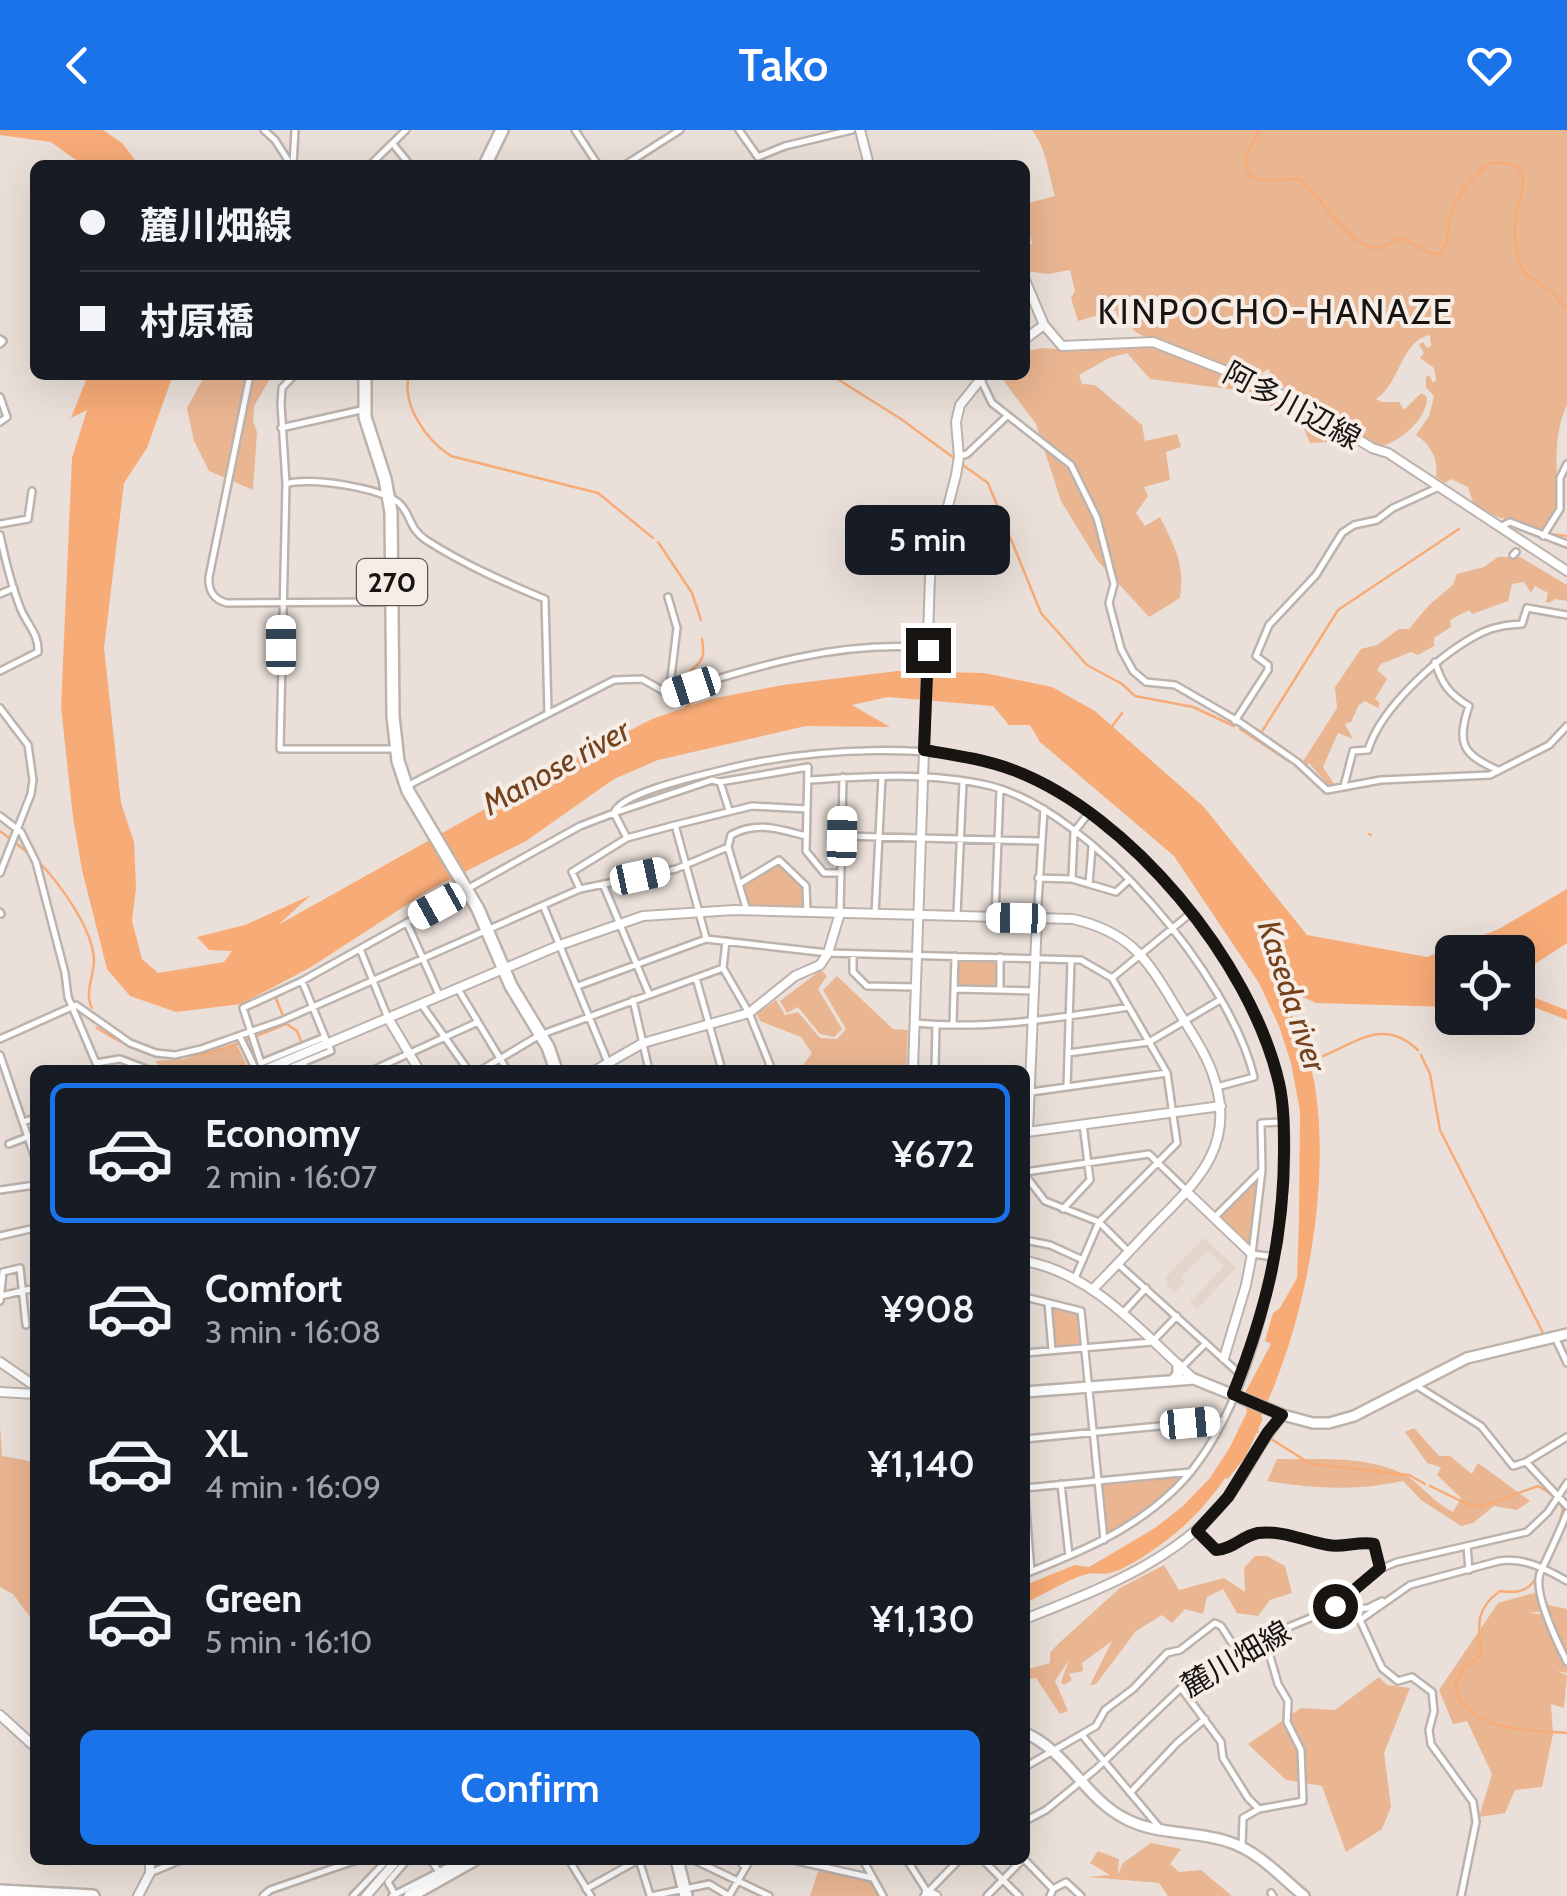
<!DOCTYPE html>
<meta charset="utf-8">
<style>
:root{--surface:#171b24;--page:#20242c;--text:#f1f3f6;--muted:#9ea1a6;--line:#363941;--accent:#1a73e8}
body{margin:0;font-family:Cabin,"Noto Sans JP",sans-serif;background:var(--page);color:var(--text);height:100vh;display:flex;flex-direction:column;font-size:38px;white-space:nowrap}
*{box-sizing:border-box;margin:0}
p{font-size:32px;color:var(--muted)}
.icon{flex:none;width:55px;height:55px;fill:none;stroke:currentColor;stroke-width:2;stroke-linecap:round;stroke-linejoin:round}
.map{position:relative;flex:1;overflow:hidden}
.side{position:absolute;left:30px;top:935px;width:1000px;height:800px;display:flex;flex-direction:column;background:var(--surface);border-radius:15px;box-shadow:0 10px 40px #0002}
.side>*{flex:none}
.hud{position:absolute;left:30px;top:30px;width:1000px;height:220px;border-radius:15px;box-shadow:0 10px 40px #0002;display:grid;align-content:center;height:220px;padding:0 50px;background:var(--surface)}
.fabs{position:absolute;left:1435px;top:805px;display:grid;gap:20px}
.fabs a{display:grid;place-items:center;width:100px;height:100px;border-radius:15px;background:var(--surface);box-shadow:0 10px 40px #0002;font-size:50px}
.end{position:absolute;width:45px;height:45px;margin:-22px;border:12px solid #181412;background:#fff;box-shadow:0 0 0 5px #fff}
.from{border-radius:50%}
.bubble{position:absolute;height:70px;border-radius:15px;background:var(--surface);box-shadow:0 10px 40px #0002;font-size:32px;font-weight:600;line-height:70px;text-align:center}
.car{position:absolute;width:30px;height:60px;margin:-30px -15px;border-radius:12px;box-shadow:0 0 8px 2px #0007;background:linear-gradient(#fff 24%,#345 0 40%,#fff 0 76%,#345 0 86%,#fff 0)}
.hud b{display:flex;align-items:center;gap:35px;height:95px;font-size:38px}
.hud b+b{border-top:2px solid var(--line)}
.hud i{width:25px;height:25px;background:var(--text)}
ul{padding:18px 0 0;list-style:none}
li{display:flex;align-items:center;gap:30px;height:140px;margin:0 20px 15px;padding:0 30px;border:5px solid transparent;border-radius:15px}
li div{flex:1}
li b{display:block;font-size:38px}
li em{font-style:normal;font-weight:600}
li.current{border-color:var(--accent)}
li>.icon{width:90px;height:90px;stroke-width:1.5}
.primary-button{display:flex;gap:20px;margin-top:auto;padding:20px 50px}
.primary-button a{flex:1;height:115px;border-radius:15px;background:var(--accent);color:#fff;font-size:40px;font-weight:600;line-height:115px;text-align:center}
header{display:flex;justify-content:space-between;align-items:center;height:130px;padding:0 50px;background:var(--accent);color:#fff;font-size:45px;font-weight:600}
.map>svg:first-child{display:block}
.built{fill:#e5d4c9}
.green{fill:#eab591}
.water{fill:#f7ab77}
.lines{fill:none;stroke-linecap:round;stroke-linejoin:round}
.stream{stroke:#f7ab77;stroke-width:2.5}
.river{stroke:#f7ab77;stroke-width:9}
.street-casing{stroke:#bdb3ad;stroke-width:10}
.secondary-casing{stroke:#bdb3ad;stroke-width:12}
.primary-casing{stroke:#bdb3ad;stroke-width:14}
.highway-casing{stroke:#bdb3ad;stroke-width:16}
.street{stroke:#fff;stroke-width:5}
.secondary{stroke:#fff;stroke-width:8}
.primary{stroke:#fff;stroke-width:9}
.highway{stroke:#fff;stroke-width:11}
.route{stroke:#181412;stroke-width:12}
.labels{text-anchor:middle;stroke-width:8;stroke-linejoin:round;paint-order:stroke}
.shield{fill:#f7ede7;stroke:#5b5552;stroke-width:2.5}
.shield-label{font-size:28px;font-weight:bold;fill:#181412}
.street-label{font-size:30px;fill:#181412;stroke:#f7ede7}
.water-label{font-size:32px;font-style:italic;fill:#74421d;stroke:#f7ede7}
.quarter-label{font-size:35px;letter-spacing:2.5px;fill:#181412;stroke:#f7ede7}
</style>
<header><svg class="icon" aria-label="back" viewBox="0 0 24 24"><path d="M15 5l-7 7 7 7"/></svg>Tako<svg class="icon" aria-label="heart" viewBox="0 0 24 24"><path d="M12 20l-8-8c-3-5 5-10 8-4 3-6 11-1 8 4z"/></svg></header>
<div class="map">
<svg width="1567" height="1766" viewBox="0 0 1567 1766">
<rect width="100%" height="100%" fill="#eae0d9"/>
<!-- built -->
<path class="built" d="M1204,1108L1236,1138L1197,1179L1190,1172L1224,1136L1208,1120L1181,1147L1185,1152L1177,1160L1174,1162L1166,1154L1168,1151L1165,1148Z"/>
<!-- green -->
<path class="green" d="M1032,0H1567V275C1551,309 1558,344 1558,379L1541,401L1495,386L1473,373L1468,357L1451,349L1445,353L1436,347C1439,329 1430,314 1416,305L1429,286L1434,266L1426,257V247L1429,245L1433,253L1436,250L1434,238L1420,228L1424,223L1419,215L1423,212L1427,218L1431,216L1430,205C1401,210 1400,254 1376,269L1381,272H1399L1404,280L1421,263L1427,267C1427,292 1395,315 1375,318L1287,263L1375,313L1276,253L1268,239L1261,244L1287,264L1210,229L1141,205L1134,201L1130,189L1118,192L1116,180L1078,191L1071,168L1075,161L1070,140L1048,144L1025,141V108L1028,115L1032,114L1025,85L1029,73L1055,66C1048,42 1047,20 1032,0Z
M1141,214L1236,247L1352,311L1310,313L1298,284L1255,271L1237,260L1150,249L1127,223L1109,228L1079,245L1082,254L1095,255L1142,295L1145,311L1177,304L1181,317L1166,322L1170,350L1144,357L1148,366L1136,383L1145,396L1160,387C1175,418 1185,433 1180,468L1149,487L1097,430L1061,371L1036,294L1000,246L1025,245V221L1043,218L1081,221Z
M205,245H272L254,276L253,291L257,302L253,360L209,341L194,311L187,278Z
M1498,427H1520L1567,455V471L1555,469L1549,473L1546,472L1548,463L1535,456L1531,463L1524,452L1512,454L1508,471L1472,484L1469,480L1450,490L1451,497L1434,508V516L1418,525L1411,522L1381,534L1377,540L1387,549L1375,569L1380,573L1378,578L1365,571L1359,575L1351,592L1345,594L1353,609L1338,603L1323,637L1334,654L1330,657L1309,633L1305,637L1302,633L1337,578L1335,557L1361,519L1377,515L1399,499H1409L1429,475L1453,455L1457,444L1484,437Z
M779,733L805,757L804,777L748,775L742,754Z
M959,828L997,829V857L959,858Z
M821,840L827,846L818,859L842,899L834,907L820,904L798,877L787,883L780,871Z
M837,846L893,899L908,900L906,940H813L803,935L812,923L801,907L760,891L757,884L776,870L785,885L798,882L820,908L837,909L846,899L823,860Z
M237,915L249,940H164L155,931L184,929Z
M1257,1048L1252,1112L1246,1113L1219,1086Z
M1051,1176L1080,1185L1081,1217L1054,1219Z
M0,1294L2,1326L35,1332V1494L13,1464L0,1457Z
M1414,1298L1439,1326H1450L1472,1344L1478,1333L1530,1371L1517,1380L1494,1376L1473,1393L1461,1396L1421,1370L1403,1351C1357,1361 1312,1359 1267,1351L1277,1329C1319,1330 1364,1325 1403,1344C1420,1352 1431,1371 1453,1382L1461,1368L1437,1345L1441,1337L1427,1333L1405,1302Z
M1184,1345L1144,1383L1105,1405L1102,1352Z
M1255,1426H1267L1285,1436L1292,1463L1270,1470L1258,1486L1237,1483L1223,1459L1207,1467L1203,1484L1185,1479L1172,1493L1162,1485L1136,1501L1096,1554L1090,1555L1112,1511L1082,1533L1083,1541L1069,1544L1072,1550L1064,1555L1061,1552L1069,1530L1055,1551L1068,1581L1060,1584L1036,1548L1025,1550V1540L1050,1533V1523L1058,1514L1120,1458L1164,1435L1179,1460L1224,1448L1245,1462L1244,1438Z
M1534,1463L1549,1475L1567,1479V1526L1549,1480L1529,1483L1541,1484L1560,1527L1567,1529V1543L1556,1541L1567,1545L1564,1578L1551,1574L1553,1604L1542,1657L1515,1660L1505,1683L1479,1687L1492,1644L1467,1591L1453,1594L1439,1560L1498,1473Z
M1379,1547L1387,1555L1410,1558L1384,1623L1391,1677L1382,1699L1346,1722L1322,1656L1286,1650L1248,1614L1301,1578L1335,1580Z
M1151,1713L1181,1719L1170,1734L1179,1742L1201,1740L1232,1766H1168L1159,1753L1088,1747L1110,1745L1090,1733L1098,1721L1119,1729L1118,1744L1123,1733Z
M818,1741L871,1751L881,1766H810Z"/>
<!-- water -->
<path class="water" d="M0,0H103L122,13L139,35H83L51,12L0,5Z
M88,245H173L147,318L124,353L104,518L121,673L134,712L136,757L132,791L142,829L158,843L224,832L232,821L209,820L197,807L245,795L311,765L278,795L574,629L652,589L710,569L783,555L897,541L984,543L1052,557L1095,581L1203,676L1307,805L1427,827L1499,799L1567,759V813L1518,845V822H1452V877L1316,873L1279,856C1294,889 1311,925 1316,963C1334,1095 1286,1301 1186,1394C1170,1409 1131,1438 1110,1443C1103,1445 1094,1442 1087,1444C1066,1450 1045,1464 1025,1473V1455L1075,1435L1089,1437L1155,1398L1183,1376L1210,1348L1230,1317L1247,1282L1244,1265L1271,1214L1265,1211L1273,1183L1280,1178L1297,1148L1299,1090L1300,981L1291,933L1279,896L1259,853L1174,726L1040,612L1030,595H1009L993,576L888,567L852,575L890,597L806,596L658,630L614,649L526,711L431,759L311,837L241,874L176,882L130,866L107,839L82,740L73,687L61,577L72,328L87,280L71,288Z"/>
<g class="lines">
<!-- stream -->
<path class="stream" d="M1259,0L1245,28L1249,45L1262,50L1299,49C1317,63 1356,124 1379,118C1386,117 1394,110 1402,108L1432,124L1441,123C1450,110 1447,99 1451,84C1456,67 1475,42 1490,33C1535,29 1523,57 1516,84C1513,98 1515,117 1519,131C1524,147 1533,148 1545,157C1554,162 1559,172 1567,179
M409,245C401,275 427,311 451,326L598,363L653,408
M831,245L901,289L954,328
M960,333L988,353L1041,483L1087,535L1122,554L1135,566L1193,577L1234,596
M1549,404L1567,406
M658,412L692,463L701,490
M691,548V540C703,532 705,525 702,509
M684,579L695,570L693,565
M1111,598L1122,583
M1240,599L1290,632
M1261,603L1338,480L1459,399
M0,701L9,708
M1369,704L1371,705
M16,713L29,724
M39,732C60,754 93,799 94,830C94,846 84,863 92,878
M274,864L284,888
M288,895L297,901L302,913
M97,898C170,946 211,925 286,894
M1421,925L1430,944L1440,1000L1543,1203
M1323,926C1359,911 1384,888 1418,920
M309,933L310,940
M1254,1300L1258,1302
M1271,1309L1311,1334L1409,1345L1425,1354
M1430,1356L1469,1375L1482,1376L1538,1356L1551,1364
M1557,1401L1563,1379L1561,1375
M1539,1440C1533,1460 1520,1464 1500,1461C1473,1480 1479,1499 1481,1525L1463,1539L1455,1556C1466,1602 1529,1600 1567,1603"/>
<!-- river -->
<path class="river" d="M1518,866L1567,885
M1226,1344L1242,1324L1258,1289"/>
<defs>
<path id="street" d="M264,0L275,10L291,35
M575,0L598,35
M739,0L758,27L785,16L852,0
M393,14L410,35
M293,35L295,0
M370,35L406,0
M625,35L680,0
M0,209L3,211L0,214
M250,245L209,447C208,460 214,470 227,473L392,472
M294,245L282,258L281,274L286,354L280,619H395
M980,248L992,273L1071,335L1097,388L1114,454L1109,473L1121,519L1133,541L1146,552L1175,555L1241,593L1297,632L1327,660L1381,650L1490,645L1549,615L1567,596
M0,267L7,287L0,292
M281,298L361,280
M960,326L967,324L1007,286
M286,354C307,346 382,358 399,373C412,385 408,398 426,410C463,434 504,452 545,469L548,582
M0,394L28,389L32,361
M1500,397L1510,392L1567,414
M0,405C5,429 11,454 20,477C26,494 39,503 38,522L0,541
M1543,406L1560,379V348L1567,334
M1513,425L1516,422
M0,464L14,458
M668,467L677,498L669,564
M1435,532C1442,554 1449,564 1469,576C1456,614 1463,625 1498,640
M669,564C752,537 840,510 928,518
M0,578L28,615L33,650L31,664L0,743
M1235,591L1268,540V535L1256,526L1269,495L1316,445L1342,403L1354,395L1377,390L1393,378L1439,357
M809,650C868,646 933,642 991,656C1093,682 1230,847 1254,947L1217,957
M720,652L729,680
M407,656L614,550L642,549L669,564
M1344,656L1353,621L1368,620C1381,577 1443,521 1483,502C1496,496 1509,495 1522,494L1527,478L1567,485
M0,686L21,702L36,732L65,843L68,867L99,940
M842,706L1040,711
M627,708L614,683L712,650L720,652L808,637L806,721L824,743H841
M1038,748L1072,749L1116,762L1129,750
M1072,749L1074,702L1088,684
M603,754L649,864
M739,754L779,730L806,756L807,783
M1089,754L1092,717
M580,759L572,742L627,708L675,695
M543,775L611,940
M747,781L728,717L731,705C757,691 778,699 806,706
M0,782L1,784
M840,783L843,647
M875,784L882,647
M957,784L963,652
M995,786L1000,659
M1037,789L1044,679
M407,793L440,867
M706,808L675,695L752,676L807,679
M726,811L723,838L749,883L772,940
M360,819L388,888
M853,824V842L867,856L915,857
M696,848L722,940
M1112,848L1191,783
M302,851L325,907
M578,856L706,809L828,823L1081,830L1112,848L1167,943L1177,1013L1099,1092L1075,1148
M458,859L507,940
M955,859L1035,861
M1000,859V827
M633,870L649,940
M422,875L468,940
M914,893C986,900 1058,888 1129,877
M953,895L955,826
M240,907L256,940
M0,909L76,875L130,913L156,923L175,925L201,919L281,891L580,759L676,739L728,717
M1068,923L1149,912L1220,870
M0,925L35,1028
M96,933L120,929L149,940
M285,940L304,932
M305,940L304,932L331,921L325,907L261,933L243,878L302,851L580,696L614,683C620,662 707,644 730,638C809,619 938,610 1014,640C1133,687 1250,829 1279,953C1293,1012 1282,1090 1270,1148C1257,1217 1226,1310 1175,1359C1132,1401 1080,1422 1025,1444
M373,940L478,892
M481,940L540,905L723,838
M935,940L936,895
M1067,957L1071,830
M1031,962L1167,943
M23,992L35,988
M9,1014L35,1004
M1025,1042L1149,1024L1186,1060
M1025,1045L1045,1071L1099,1092L1128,1121
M0,1060L35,1055
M1063,1079L1090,1050L1083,994
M1214,1088L1261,1041
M0,1106L35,1098
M1025,1110L1050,1115L1083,1130
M1275,1127L1252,1124L1262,1040L1261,993L1283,992
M1118,1134L1241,1245
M3,1142L20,1138L26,1195
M1,1166L35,1158
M1025,1167L1081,1181L1104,1410
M0,1171L3,1142
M1048,1173L1052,1220
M1122,1184L1146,1158
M1555,1207L1567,1233
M1025,1223L1152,1212L1177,1186
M1181,1238L1206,1213
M1417,1256L1481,1296L1513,1336L1526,1332L1567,1376
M1025,1309L1222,1290
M1526,1332L1567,1307
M1061,1354L1069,1426
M1025,1358L1191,1342
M1025,1367L1031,1441
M1567,1383C1559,1403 1550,1422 1541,1441C1531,1460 1558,1514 1567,1532
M1197,1401L1216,1420C1233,1419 1242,1406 1258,1403C1283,1400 1304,1410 1328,1415C1342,1418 1358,1411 1374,1414L1380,1439
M1467,1416L1469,1440
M1330,1480L1368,1478L1382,1471
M1181,1558L1221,1612L1223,1628L1248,1668L1259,1679L1243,1688L1242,1716
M1082,1605L1159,1697
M1025,1637L1096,1596L1105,1580L1133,1559L1167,1523L1180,1520L1215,1493L1221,1496L1239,1524
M1130,1663L1177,1613L1205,1589
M1259,1679L1303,1671L1301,1620L1287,1592L1288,1571L1278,1554L1265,1509
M1025,1691L1046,1680L1096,1639L1181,1558L1274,1503L1330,1480L1380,1439L1397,1432L1527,1402L1548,1382L1567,1353
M431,1730L439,1742L460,1730
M569,1730L591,1766
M639,1730L650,1765
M694,1730L769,1766
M793,1730L872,1748
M863,1730L883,1766
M907,1730L928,1763
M983,1730L1019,1766
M1025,1730L1053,1759
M150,1743L181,1730
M586,1759L638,1730
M394,1763L388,1752L407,1730
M1271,1763L1273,1766
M263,1766L270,1760L357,1730
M353,1766L387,1730
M392,1766L439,1742
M651,1766L709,1754L729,1766
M729,1766L750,1730
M924,1766L959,1730
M987,1766L1022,1730
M1050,1766L1053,1759L1066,1752L1081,1766
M1461,1766L1476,1692L1473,1672L1431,1614L1429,1600L1434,1581L1432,1562L1412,1547L1398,1551L1382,1538L1360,1490L1410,1455L1499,1431C1524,1427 1546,1439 1567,1451"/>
<path id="secondary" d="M860,0L869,35
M1025,150L1044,195L1062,216L1153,212L1267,257L1317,284L1372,318L1388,323L1567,441
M1025,209L1044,195
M388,888L419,940
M265,940L560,815L643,786L734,780L1073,789C1129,802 1146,827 1174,874C1188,898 1206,922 1214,948C1236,1014 1199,1050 1156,1093C1135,1115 1114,1138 1093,1159
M596,940L643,913L749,883L795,846L820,835L828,823L840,783
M913,940L930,447L956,345L959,327L956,292L960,275L984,245
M1028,1001L1037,789
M1027,1002L1221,976
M1187,1062L1252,1124L1246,1155L1224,1228
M1025,1131C1095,1144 1143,1204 1194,1249
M0,1232L35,1256
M0,1262L35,1264
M1025,1489C1097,1460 1178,1431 1227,1368C1248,1342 1260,1310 1283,1285
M0,1585L35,1617
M740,1730L745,1735
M927,1762L936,1766
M138,1766L150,1743V1730
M366,1766L397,1730"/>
<path id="primary" d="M1174,1249L1178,1244V1235
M1025,1262L1194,1249L1283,1285L1313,1293H1329L1354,1286L1467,1228L1567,1204
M1025,1603C1067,1621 1084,1667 1124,1688C1156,1706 1196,1700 1229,1712C1258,1721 1281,1747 1304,1766"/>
<path id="highway" d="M485,35L502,0
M365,245V287L385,349L391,382L393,586L398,631L408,661L478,779L511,856L548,917L556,940
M677,1730L686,1766
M0,1761L93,1766
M410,1766L474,1730"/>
</defs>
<!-- street casing -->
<use href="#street" class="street-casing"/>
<!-- secondary casing -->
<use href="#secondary" class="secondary-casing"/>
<!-- primary casing -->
<use href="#primary" class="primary-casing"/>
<!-- highway casing -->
<use href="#highway" class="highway-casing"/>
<!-- street -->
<use href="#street" class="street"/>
<!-- secondary -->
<use href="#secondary" class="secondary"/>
<!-- primary -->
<use href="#primary" class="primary"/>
<!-- highway -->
<use href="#highway" class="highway"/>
</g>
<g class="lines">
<!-- route -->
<path class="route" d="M928,520L924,620C954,625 984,629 1013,640C1130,684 1251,832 1279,953C1284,975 1284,999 1284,1021C1284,1110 1265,1183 1233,1264L1282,1285L1268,1302L1228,1367L1197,1401L1216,1420C1233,1419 1242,1406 1258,1403C1283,1400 1304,1411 1328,1415C1343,1418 1358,1411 1374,1414L1380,1438L1335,1476"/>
</g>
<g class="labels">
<!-- shield labels -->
<rect class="shield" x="357" y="429" width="70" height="46" rx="8"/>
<g class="shield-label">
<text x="392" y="462">270</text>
</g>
<!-- street labels -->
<g class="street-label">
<text transform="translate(1292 276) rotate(28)" y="10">阿多川辺線</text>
<text transform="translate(1236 1529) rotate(-30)" y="10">麓川畑線</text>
</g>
<!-- water labels -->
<g class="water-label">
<text transform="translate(556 637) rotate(-29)" y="11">Manose river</text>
<text transform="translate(1292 866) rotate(72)" y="11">Kaseda river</text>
</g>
<!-- quarter labels -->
<g class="quarter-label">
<text x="1276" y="194">KINPOCHO-HANAZE</text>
</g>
</g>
</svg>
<div class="fabs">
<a><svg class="icon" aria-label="locate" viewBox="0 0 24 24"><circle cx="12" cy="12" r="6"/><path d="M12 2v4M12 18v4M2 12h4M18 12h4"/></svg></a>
</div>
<i class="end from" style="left:1335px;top:1476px"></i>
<i class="end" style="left:928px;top:520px"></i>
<div class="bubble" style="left:845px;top:375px;width:165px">5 min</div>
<i class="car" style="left:281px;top:515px;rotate:0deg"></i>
<i class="car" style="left:691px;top:557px;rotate:252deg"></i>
<i class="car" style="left:842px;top:706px;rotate:1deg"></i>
<i class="car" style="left:640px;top:746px;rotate:78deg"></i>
<i class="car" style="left:437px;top:776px;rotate:241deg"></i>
<i class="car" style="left:1016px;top:788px;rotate:271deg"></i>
<i class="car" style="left:1190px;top:1293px;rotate:85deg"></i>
<div class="hud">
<b><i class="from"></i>麓川畑線</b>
<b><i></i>村原橋</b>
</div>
<section class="side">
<ul>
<li class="current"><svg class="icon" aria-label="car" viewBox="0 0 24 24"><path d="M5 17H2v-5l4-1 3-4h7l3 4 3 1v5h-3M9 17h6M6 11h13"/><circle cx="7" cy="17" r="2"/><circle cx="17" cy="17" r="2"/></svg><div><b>Economy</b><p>2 min · 16:07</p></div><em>¥672</em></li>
<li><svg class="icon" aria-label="car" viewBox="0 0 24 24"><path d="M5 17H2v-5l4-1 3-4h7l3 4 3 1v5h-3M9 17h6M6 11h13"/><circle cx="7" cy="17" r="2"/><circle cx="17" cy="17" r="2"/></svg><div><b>Comfort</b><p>3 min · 16:08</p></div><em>¥908</em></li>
<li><svg class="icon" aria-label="car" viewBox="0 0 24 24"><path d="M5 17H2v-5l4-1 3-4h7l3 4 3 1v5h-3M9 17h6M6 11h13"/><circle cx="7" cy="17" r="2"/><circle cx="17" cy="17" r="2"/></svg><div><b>XL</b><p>4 min · 16:09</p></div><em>¥1,140</em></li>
<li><svg class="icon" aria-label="car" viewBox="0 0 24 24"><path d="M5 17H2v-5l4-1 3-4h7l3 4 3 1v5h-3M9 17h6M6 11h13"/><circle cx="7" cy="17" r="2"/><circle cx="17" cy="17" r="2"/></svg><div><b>Green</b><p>5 min · 16:10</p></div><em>¥1,130</em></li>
</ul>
<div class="primary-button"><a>Confirm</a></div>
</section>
</div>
